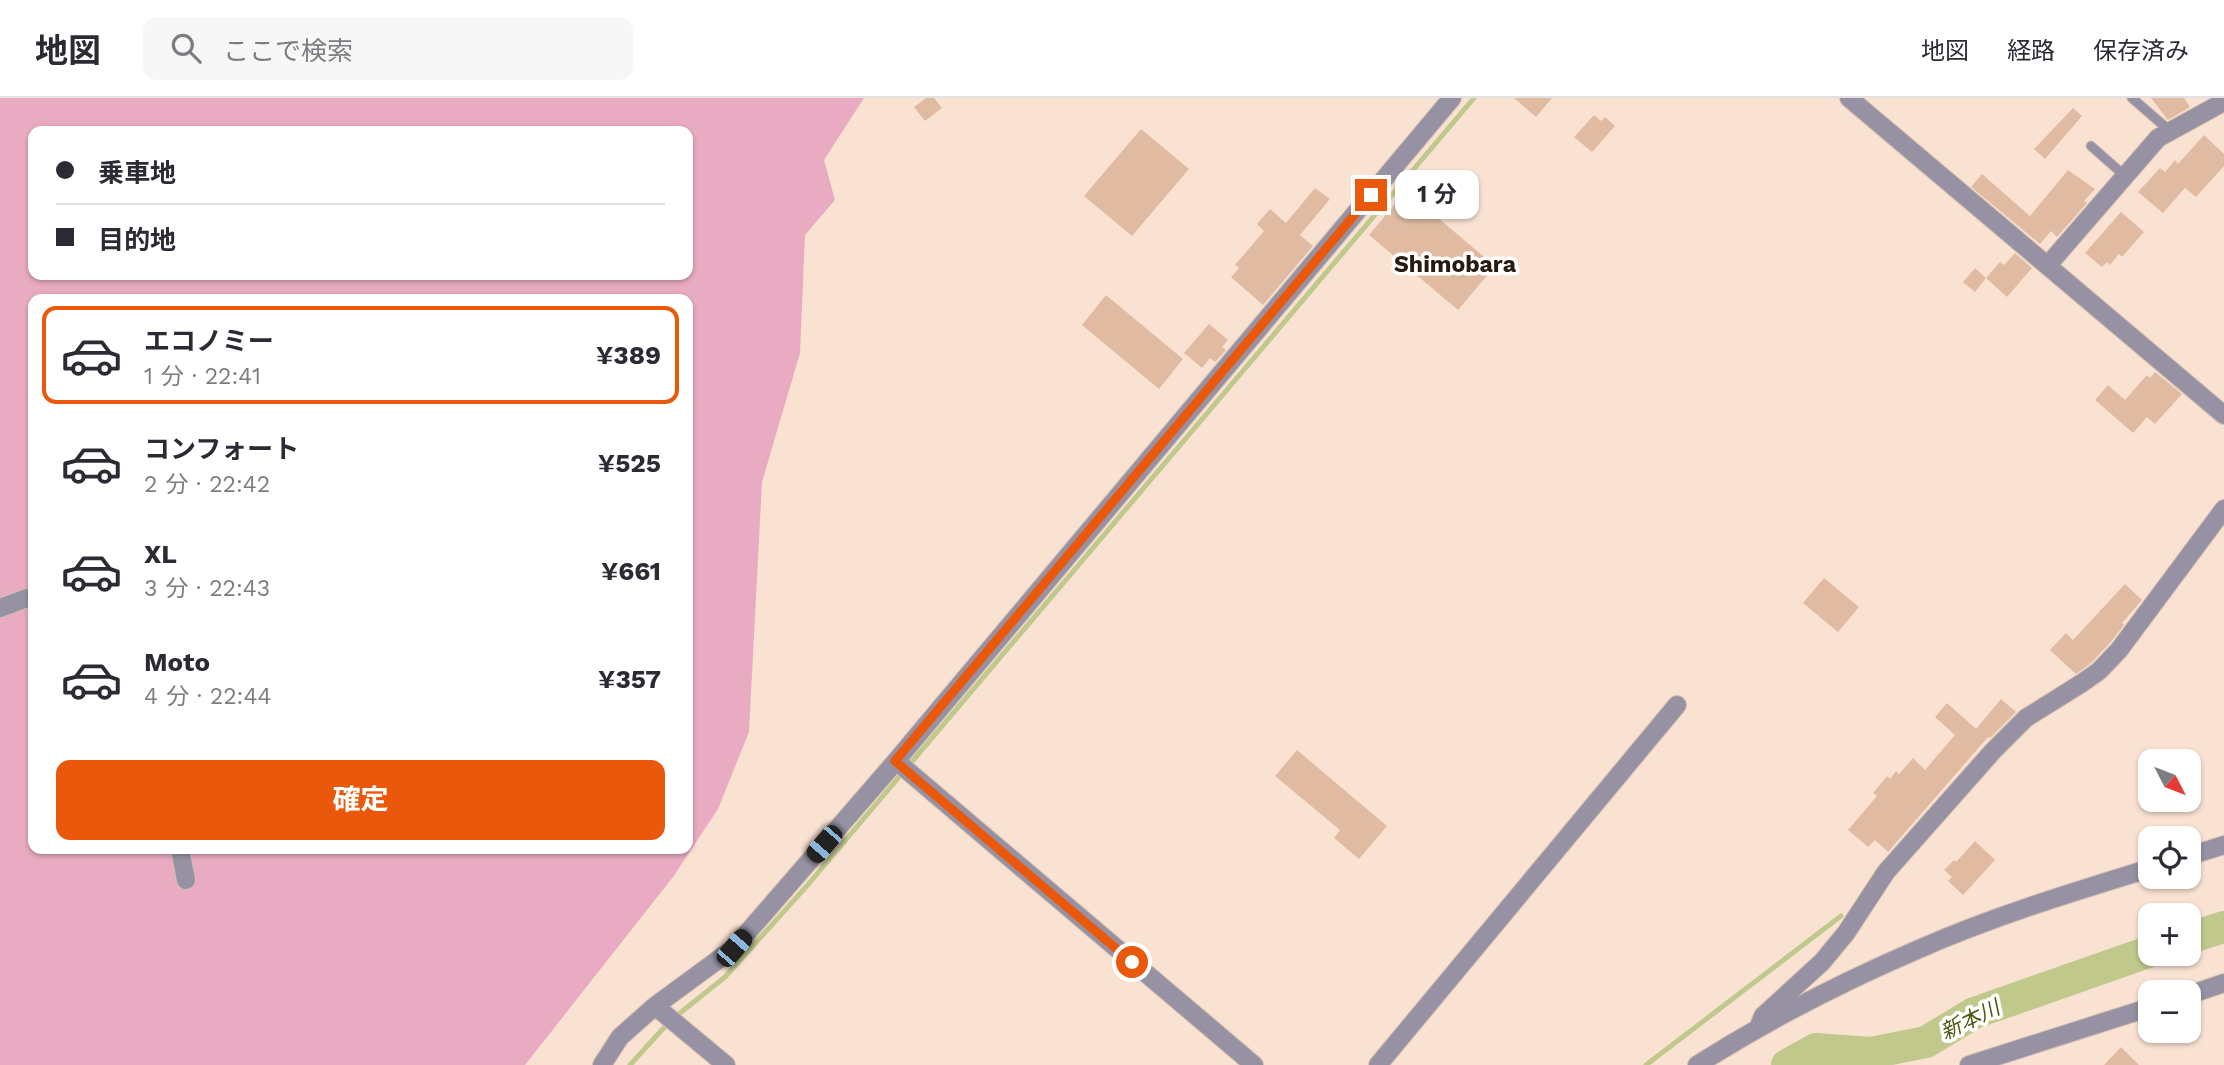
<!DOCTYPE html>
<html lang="ja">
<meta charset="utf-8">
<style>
:root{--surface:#fff;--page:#f7f7f7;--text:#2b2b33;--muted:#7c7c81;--line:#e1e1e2;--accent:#ea580c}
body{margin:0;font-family:"Work Sans","Noto Sans JP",sans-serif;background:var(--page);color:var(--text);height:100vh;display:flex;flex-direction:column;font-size:26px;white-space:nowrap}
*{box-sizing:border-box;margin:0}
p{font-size:23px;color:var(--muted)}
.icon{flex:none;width:38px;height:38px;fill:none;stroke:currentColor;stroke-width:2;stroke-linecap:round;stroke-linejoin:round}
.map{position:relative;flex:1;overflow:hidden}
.side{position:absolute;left:28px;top:196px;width:665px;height:560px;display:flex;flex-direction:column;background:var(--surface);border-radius:14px;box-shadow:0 2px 5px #0004}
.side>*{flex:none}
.guide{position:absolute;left:28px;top:28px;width:665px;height:154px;border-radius:14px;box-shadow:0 2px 5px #0004;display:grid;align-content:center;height:154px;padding:0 28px;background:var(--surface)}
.needle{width:46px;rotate:132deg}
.fabs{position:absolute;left:2138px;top:651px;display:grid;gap:14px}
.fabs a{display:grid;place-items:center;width:63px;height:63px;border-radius:14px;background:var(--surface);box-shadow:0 2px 5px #0004;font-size:35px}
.end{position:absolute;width:32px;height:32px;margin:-16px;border:9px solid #ea580c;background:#fff;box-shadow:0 0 0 4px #fff}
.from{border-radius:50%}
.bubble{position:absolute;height:49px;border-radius:14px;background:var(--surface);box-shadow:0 2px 5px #0004;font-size:23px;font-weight:700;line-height:49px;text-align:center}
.car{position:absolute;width:21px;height:42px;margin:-21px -10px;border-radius:9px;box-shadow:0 0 5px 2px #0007;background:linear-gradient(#222 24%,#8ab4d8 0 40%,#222 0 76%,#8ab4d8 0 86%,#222 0)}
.guide b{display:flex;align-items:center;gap:24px;height:66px;font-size:26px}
.guide b+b{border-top:2px solid var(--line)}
.guide i{width:18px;height:18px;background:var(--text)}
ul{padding:12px 0 0;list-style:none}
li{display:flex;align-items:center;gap:21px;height:98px;margin:0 14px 10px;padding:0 14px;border:4px solid transparent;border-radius:14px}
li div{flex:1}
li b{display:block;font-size:26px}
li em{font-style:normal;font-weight:700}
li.selected{border-color:var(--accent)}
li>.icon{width:63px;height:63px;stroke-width:1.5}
.primary-button{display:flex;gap:14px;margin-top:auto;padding:14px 28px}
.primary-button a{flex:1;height:80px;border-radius:14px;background:var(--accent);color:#fff;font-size:28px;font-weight:700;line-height:80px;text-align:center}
header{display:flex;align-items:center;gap:42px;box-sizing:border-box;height:98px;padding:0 35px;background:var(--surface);border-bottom:2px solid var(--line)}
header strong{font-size:33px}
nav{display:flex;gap:38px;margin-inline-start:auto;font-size:24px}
.search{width:490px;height:63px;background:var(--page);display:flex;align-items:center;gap:18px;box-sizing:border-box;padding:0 24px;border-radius:14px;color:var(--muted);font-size:26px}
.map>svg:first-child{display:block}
.green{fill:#e8abc1;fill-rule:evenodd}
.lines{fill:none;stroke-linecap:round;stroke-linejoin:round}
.stream{stroke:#c0c98b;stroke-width:5}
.river{stroke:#c0c98b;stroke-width:32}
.building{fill:#e0bba2}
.lane-casing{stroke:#d4beb0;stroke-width:11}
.street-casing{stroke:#d4beb0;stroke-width:20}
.lane{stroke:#9692a3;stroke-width:9}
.street{stroke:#9692a3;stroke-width:18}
.route{stroke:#ea580c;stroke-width:9}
.labels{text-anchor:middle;stroke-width:7;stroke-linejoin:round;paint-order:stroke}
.water-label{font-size:21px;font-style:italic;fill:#505712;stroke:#fff}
.quarter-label{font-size:23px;font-weight:bold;fill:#271a10;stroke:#fff}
</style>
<header>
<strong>地図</strong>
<div class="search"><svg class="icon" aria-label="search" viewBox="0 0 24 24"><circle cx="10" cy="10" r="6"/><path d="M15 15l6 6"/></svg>ここで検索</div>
<nav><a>地図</a><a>経路</a><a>保存済み</a></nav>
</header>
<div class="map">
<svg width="2224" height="967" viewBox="0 0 2224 967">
<rect width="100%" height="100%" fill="#fae2d3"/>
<!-- green -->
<path class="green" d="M0,0H864L824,62L835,102L805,137L800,255L762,384L749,634L718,711L673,779L525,967H0ZM33,33H688V177H33ZM33,201H688V751H33Z"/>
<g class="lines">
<!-- stream -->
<path class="stream" d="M630,967L670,923L725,879L805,790L1474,0
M1646,967L1841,818"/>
<!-- river -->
<path class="river" d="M2189,840L2224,829
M1787,967L1816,951L1871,955L1926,944L1974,915L2151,853"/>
</g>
<!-- building -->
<path class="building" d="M926,0H934L942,10L925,23L914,9Z
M1514,0H1552L1536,19Z
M2151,0H2184L2190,9L2168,22Z
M2073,10L2082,18L2045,61L2034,51Z
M1594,17L1601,23L1605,19L1615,28L1592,54L1574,39Z
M1141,31L1189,71L1132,138L1084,98Z
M2204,37L2224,56V68L2196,99L2185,90L2163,115L2138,94L2160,70L2165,74L2175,62L2178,66Z
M2068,72L2095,91L2084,103L2087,105L2057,139L2051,133L2040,146L1971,89L1982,76L2030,118Z
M1315,90L1330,101L1300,137L1313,148L1263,207L1231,179L1239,170L1235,167L1264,133L1257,126L1270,111L1286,125Z
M1406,93L1495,168L1458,212L1369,137Z
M2121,114L2144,134L2122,159L2119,156L2110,167L2107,164L2102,169L2085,155Z
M2015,155L2032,170L2007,199L1986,180L1975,194L1963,184L1975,170L1986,180L2000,164L2004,167Z
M1106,197L1183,261L1159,291L1082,227Z
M1209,226L1228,242L1222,249L1226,252L1215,264L1210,260L1202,270L1184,255Z
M2155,274L2182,296L2155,326L2147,319L2133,335L2095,302L2108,287L2125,302L2147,277L2150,280Z
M1824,480L1859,509L1838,534L1803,505Z
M2125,486L2142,502L2122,525L2124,527L2110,545L2092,564L2076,576L2050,552L2066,535L2073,542Z
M2001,601L2016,614L1990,640L1988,639L1888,754L1875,742L1868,749L1848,732L1877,698L1873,695L1887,678L1890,681L1896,673L1899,676L1913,660L1925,672L1955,637L1935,619L1947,605L1976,631Z
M1297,652L1387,728L1359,761L1334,740L1340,732L1275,678Z
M1975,743L1995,762L1963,797L1948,783L1952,779L1944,772L1954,762L1956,764Z
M2121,949L2139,967H2104Z"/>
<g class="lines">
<defs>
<path id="lane" d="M2132,0L2170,33
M2091,48L2125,78"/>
<path id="street" d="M1849,0L2224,317
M2048,167L2158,40L2218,7L2224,0
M0,510L27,500H33
M896,663L1254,967
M180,751L186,782
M2189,758L2224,747
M2189,897L2224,885
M655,908L726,967
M1759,928L1763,918L1822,864L1846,835L1886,774L1993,653L2026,620L2082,585L2099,573L2119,552L2224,411
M602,967L620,939L655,908L734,850L896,663L1452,0
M1378,967L1677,607
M1697,967C1768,922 1842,884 1919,851C1994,818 2073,794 2151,770
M1969,967L2151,909"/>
</defs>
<!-- lane casing -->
<use href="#lane" class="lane-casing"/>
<!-- street casing -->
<use href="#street" class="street-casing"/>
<!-- lane -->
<use href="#lane" class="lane"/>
<!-- street -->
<use href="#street" class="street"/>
</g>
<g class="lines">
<!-- route -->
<path class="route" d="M1132,864L895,663L1371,97"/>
</g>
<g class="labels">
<!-- water labels -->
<g class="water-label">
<text transform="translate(1970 922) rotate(-26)" y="7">新本川</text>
</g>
<!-- quarter labels -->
<g class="quarter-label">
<text x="1455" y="174">Shimobara</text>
</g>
</g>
</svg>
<div class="fabs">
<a><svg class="needle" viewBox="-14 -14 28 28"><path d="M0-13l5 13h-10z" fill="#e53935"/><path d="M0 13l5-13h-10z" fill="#7c7c81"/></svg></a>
<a><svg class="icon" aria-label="locate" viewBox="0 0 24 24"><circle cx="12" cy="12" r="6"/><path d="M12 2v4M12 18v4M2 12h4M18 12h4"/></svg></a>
<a>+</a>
<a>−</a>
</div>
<i class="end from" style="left:1132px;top:864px"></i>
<i class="end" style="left:1371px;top:97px"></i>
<div class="bubble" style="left:1395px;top:72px;width:84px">1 分</div>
<i class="car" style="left:824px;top:746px;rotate:221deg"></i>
<i class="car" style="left:734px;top:850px;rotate:41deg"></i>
<div class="guide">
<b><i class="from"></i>乗車地</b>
<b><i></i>目的地</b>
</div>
<section class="side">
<ul>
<li class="selected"><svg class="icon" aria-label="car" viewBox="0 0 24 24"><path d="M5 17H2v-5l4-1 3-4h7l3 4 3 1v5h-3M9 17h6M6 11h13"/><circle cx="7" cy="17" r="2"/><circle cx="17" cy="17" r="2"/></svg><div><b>エコノミー</b><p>1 分 · 22:41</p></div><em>¥389</em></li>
<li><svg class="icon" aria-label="car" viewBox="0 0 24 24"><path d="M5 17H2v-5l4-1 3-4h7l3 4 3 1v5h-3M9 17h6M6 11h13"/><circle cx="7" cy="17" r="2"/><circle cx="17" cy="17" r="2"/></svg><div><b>コンフォート</b><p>2 分 · 22:42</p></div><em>¥525</em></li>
<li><svg class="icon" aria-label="car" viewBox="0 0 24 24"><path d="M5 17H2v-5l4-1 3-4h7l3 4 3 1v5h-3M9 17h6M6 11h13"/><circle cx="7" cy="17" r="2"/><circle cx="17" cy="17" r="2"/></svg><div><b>XL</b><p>3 分 · 22:43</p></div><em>¥661</em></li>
<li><svg class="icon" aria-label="car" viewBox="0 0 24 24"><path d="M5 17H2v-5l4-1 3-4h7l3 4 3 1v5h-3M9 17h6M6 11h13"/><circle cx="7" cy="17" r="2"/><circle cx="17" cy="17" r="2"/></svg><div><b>Moto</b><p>4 分 · 22:44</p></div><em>¥357</em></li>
</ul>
<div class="primary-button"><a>確定</a></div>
</section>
</div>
